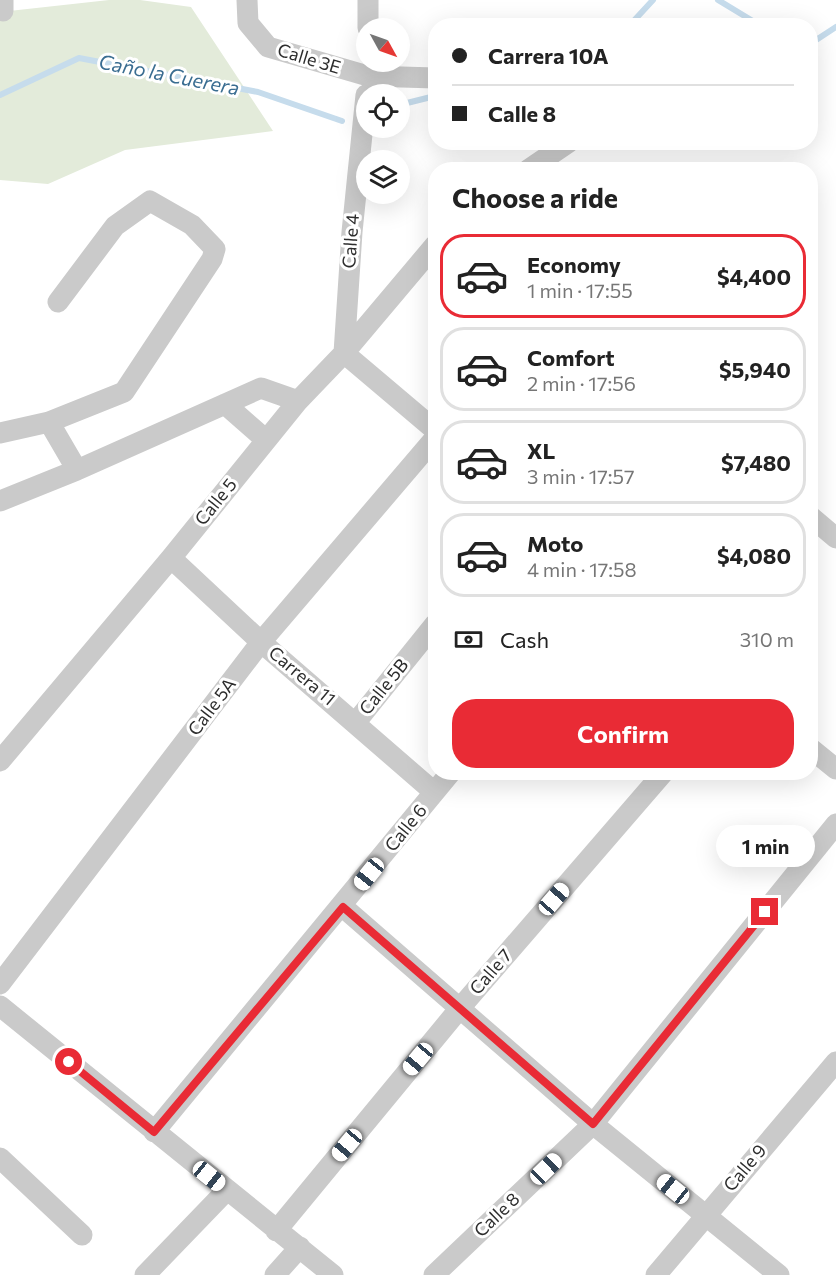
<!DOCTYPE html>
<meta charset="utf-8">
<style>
:root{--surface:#fff;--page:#f6f6f6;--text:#222;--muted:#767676;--line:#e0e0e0;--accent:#e92b35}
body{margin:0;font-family:Commissioner,sans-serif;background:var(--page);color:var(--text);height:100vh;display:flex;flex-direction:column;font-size:22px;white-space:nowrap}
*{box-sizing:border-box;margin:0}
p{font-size:20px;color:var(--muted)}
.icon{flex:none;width:33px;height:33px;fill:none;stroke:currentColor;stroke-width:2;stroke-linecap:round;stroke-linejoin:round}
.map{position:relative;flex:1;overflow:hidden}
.drawer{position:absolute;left:428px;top:162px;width:390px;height:618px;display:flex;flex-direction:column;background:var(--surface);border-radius:24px;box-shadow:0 6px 24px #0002}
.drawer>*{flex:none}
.hud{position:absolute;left:428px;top:18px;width:390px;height:132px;border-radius:24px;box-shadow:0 6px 24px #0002;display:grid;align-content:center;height:132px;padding:0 24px;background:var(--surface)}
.needle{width:39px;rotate:130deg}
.tools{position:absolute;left:356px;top:18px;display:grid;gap:12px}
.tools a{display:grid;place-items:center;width:54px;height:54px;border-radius:50%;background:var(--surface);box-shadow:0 6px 24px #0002;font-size:30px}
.end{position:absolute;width:27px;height:27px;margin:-14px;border:8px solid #e92b35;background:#fff;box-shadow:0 0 0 3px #fff}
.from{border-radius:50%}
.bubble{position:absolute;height:42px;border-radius:21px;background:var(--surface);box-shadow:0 6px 24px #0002;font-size:20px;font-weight:700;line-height:42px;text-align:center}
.car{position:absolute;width:18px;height:36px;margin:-18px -9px;border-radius:8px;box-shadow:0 0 4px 2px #0007;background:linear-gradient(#fff 24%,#345 0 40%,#fff 0 76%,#345 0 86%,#fff 0)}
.hud b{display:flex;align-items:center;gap:21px;height:57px;font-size:22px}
.hud b+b{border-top:2px solid var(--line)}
.hud i{width:15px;height:15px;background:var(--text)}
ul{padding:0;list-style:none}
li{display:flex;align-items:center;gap:18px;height:84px;margin:0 12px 9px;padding:0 12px;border:3px solid var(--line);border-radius:24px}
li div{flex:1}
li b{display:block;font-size:22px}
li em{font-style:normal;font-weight:700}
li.on{border-color:var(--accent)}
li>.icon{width:54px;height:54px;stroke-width:1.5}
h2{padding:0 24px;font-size:27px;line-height:72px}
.pay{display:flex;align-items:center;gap:15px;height:66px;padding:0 24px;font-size:22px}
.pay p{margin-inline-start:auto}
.primary-button{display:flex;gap:12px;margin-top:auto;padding:12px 24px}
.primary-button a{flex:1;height:69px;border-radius:24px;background:var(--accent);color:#fff;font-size:24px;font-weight:700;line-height:69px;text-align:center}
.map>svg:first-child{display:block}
.green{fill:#e3ebda}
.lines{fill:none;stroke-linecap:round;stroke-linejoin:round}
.stream{stroke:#c6dcec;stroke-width:6}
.minor{stroke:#cacaca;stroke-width:21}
.route{stroke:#e92b35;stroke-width:8}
.labels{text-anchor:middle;stroke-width:6;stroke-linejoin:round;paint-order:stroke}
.street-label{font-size:18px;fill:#2d2d2d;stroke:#fff}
.water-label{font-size:20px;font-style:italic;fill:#3a6d91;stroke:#fff}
</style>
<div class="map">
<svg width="836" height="1275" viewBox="0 0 836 1275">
<rect width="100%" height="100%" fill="#fff"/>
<!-- green -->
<path class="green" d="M109,0H140L191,7L273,131L125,150L48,184L0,180V12Z"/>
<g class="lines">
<!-- stream -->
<path class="stream" d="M718,0L761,26
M629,26L653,0
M810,44L836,27
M0,95L79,58L258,92L342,121
M399,105L435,96"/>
<!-- minor -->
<path class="minor" d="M247,0L248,23L268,47L368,76L435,78
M368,0V28
M3,11V0
M366,95L352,232L344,353L435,430
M528,170L569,142
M225,404L266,440
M49,422L77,470L261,388L298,401
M0,433L49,422L124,392L212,259L215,249L192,225L150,201L115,226L58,302
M0,501L77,470
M810,516L836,538
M171,558L261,642L434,792
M356,722L435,624
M810,748L836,769
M0,761L171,558L298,401L344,353L435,245
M343,907L593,1124L779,1275
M0,984L261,642L435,438
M0,1006L333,1275
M154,1132L451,772
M0,1158L82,1235
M276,1231L460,1008L664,772
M145,1275L227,1190
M275,1275L300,1247
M434,1275L593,1124L836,824
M656,1275L836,1062"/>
</g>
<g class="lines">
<!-- route -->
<path class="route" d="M69,1062L154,1132L343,907L593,1124L765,912"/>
</g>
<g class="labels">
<!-- street labels -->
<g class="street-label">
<text transform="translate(309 59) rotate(17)" y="6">Calle 3E</text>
<text transform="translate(351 241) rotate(-86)" y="6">Calle 4</text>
<text transform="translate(216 502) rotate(-51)" y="6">Calle 5</text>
<text transform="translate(302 676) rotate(40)" y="6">Carrera 11</text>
<text transform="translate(384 687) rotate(-51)" y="6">Calle 5B</text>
<text transform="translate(212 707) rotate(-53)" y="6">Calle 5A</text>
<text transform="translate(406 828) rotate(-51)" y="6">Calle 6</text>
<text transform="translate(491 972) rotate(-49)" y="6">Calle 7</text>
<text transform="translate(745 1168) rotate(-50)" y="6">Calle 9</text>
<text transform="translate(497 1215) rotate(-44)" y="6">Calle 8</text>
</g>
<!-- water labels -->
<g class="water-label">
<text transform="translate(169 75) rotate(11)" y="7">Caño la Cuerera</text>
</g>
</g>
</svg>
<div class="tools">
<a><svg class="needle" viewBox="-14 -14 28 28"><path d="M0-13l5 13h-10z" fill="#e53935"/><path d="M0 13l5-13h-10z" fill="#767676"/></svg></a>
<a><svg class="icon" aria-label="locate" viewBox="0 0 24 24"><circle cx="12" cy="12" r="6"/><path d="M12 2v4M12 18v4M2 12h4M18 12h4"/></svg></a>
<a><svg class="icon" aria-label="layers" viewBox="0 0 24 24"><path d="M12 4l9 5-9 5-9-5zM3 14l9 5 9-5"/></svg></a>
</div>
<i class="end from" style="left:69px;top:1062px"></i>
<i class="end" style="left:765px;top:912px"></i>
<div class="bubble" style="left:716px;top:825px;width:99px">1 min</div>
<i class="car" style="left:369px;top:874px;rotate:219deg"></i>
<i class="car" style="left:554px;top:899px;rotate:41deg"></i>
<i class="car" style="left:418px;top:1059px;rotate:220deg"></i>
<i class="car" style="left:347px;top:1145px;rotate:220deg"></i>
<i class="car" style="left:546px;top:1169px;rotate:46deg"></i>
<i class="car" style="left:209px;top:1176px;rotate:129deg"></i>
<i class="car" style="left:673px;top:1189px;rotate:309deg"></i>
<div class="hud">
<b><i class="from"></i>Carrera 10A</b>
<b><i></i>Calle 8</b>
</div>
<section class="drawer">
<h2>Choose a ride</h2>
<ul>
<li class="on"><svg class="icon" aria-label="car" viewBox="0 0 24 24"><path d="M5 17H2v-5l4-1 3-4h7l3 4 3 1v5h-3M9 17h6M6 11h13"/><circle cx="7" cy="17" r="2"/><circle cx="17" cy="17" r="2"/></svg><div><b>Economy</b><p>1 min · 17:55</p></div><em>$4,400</em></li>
<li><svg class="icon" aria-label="car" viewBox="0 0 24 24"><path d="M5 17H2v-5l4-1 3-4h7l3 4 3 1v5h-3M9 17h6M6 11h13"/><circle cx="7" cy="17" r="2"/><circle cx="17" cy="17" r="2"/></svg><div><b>Comfort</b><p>2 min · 17:56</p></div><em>$5,940</em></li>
<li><svg class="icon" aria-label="car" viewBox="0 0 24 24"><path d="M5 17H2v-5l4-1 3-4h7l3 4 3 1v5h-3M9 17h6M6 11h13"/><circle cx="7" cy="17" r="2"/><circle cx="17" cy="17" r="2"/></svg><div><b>XL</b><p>3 min · 17:57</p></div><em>$7,480</em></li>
<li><svg class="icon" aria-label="car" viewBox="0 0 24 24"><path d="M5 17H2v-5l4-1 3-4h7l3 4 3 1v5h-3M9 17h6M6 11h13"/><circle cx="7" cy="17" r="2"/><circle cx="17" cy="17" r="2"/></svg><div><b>Moto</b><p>4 min · 17:58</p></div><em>$4,080</em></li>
</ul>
<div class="pay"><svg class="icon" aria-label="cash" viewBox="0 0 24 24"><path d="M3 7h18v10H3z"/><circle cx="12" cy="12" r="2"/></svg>Cash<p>310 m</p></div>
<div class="primary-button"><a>Confirm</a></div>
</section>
</div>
